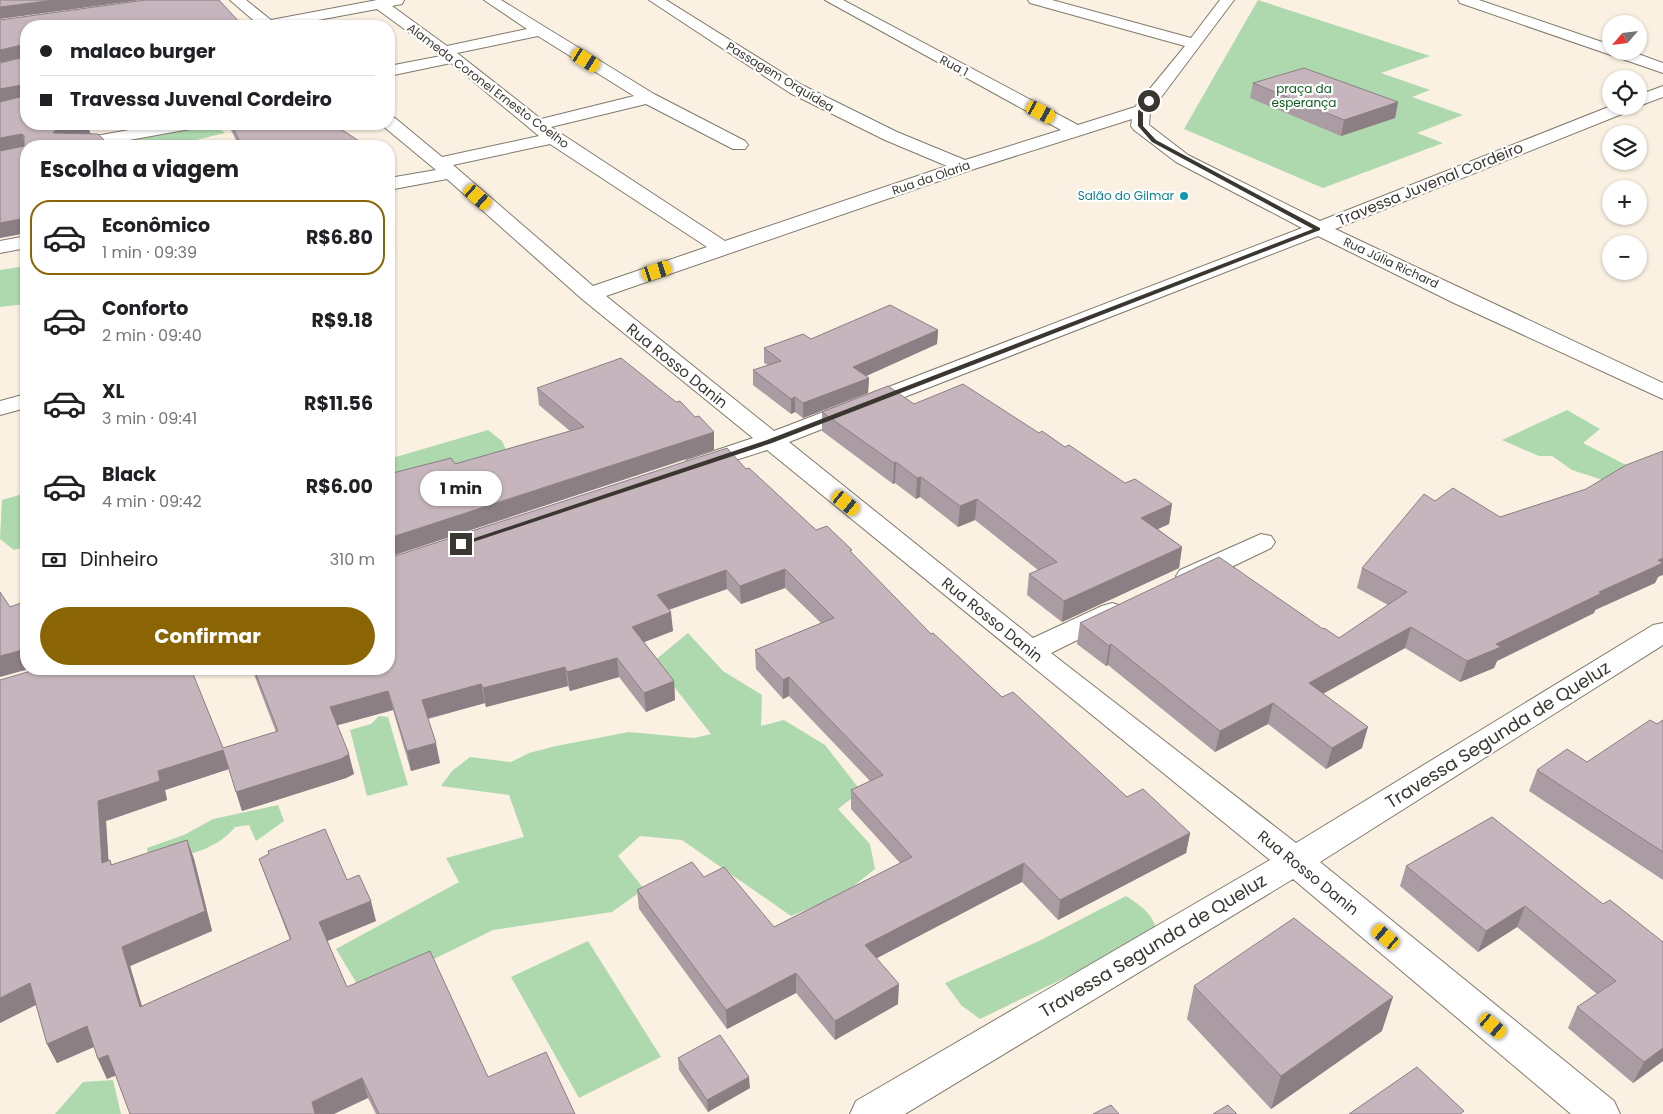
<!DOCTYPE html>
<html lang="pt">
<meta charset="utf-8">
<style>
:root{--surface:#fff;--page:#f6f6f6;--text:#202124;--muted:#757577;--line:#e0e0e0;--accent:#8b6505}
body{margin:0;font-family:Poppins,sans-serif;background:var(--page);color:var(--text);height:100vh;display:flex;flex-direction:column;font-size:19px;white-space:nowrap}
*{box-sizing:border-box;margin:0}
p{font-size:16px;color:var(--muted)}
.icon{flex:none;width:28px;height:28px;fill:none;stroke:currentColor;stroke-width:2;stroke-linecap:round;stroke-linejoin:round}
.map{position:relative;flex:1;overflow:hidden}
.panel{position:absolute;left:20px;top:140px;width:375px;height:535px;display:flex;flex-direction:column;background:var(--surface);border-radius:20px;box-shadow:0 1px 4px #0004}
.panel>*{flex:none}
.banner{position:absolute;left:20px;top:20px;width:375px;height:110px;border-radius:20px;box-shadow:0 1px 4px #0004;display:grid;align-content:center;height:110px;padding:0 20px;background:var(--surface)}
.needle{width:32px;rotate:242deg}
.tools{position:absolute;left:1602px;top:15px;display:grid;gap:10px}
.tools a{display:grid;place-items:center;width:45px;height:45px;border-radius:50%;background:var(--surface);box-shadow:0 1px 4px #0004;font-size:25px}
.end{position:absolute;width:22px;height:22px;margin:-11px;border:6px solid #3a3630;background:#fff;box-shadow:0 0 0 2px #fff}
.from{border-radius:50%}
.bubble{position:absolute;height:35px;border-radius:18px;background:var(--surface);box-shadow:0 1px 4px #0004;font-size:16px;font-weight:700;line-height:35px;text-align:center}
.car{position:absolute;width:15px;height:30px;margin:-15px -8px;border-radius:6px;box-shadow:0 0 4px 1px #0007;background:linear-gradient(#f5c518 24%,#345 0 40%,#f5c518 0 76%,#345 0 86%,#f5c518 0)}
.banner b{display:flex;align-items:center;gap:18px;height:48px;font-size:19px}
.banner b+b{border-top:1px solid var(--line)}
.banner i{width:12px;height:12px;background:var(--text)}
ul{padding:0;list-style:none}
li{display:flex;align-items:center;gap:15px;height:75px;margin:0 10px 8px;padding:0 10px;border:2px solid transparent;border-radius:20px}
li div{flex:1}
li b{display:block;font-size:19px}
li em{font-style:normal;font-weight:700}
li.active{border-color:var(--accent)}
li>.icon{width:45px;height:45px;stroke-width:1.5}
h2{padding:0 20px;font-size:22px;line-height:60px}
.pay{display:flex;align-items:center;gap:12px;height:55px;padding:0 20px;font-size:19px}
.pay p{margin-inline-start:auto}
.primary-button{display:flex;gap:10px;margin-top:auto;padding:10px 20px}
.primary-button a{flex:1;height:58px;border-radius:30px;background:var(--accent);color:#fff;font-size:20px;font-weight:700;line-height:58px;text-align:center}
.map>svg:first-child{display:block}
.green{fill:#aed9af}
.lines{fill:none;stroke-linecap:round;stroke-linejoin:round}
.minor-casing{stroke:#817a6c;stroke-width:2}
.minor{fill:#fff;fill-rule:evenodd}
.wall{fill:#aa9ca2}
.shaded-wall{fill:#8b7f84}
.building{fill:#c6b5bc;stroke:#8b7f84}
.route{fill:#3a3630}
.culture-dot{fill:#0f9aa8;stroke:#fff;stroke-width:2}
.labels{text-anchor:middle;stroke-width:4.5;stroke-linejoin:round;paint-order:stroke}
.far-street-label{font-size:12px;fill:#3a3630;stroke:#fff}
.far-park-label{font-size:12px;fill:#0c5c1c;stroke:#fff}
.far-culture-label{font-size:12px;fill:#0d838f;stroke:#fff;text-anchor:end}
.street-label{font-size:15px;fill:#3a3630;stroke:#fff}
.near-street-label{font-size:18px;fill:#3a3630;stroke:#fff}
</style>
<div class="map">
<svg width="1663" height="1114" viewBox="0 0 1663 1114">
<rect width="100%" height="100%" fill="#faf1e2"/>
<!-- green -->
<path class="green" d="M1258,0L1430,56L1381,73L1430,90L1412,97L1463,115L1417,133L1443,143L1323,188L1184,129Z
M213,124L225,133L192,141L191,146H130L127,140Z
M26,266V304L0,307V270Z
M1567,410L1600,429L1583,443L1636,470L1612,483L1572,470L1552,456H1539L1502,440Z
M488,430L502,441L507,452L389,483V459Z
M26,493V547L14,550L0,539L2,500Z
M688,633L723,671L762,695L761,726L784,720L825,745L861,791L838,809L870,844L875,869L842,895L791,916L682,840L640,836L618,856L644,889L612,912L493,930L363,994L336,949L459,882L446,858L524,837L509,795L441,786L452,771L470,757L511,762L529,753L556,746L629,732L694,738L711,734L654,661Z
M379,716L388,717L408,785L367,796L350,730L371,724Z
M278,805L284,821L256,841L249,825L235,827C215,852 179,858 149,861L147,848L184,835L213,819Z
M1126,896C1141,906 1154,914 1157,933L980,1019L961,1005L945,983L1039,941Z
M588,941L661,1057L579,1098L511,977Z
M113,1080L121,1114H55L83,1082Z"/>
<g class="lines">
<defs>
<path id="minor" d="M230,0H246L271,20L377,0H404L402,4L392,6L447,46L527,29L484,0H501L654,94L745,141L748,145L745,149H733L646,104L551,127L725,241L947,166L885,140L790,93L649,0H666L802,85L897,132L965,160L1061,130L825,0H843L1078,125L1135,107L1185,46L1030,3L1028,0H1052L1191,38L1220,0H1234L1150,112L1149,125L1188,155L1320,221L1611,106H1634L1632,110L1335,229L1663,383V399L1454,303L1318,236L789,442L1033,638L1102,606L1112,603L1122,606L1126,612L1122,618L1051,653L1296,843L1653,625L1663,623V645L1320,862L1614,1101L1620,1114H1571L1293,879L905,1114H850L856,1101L1270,860L767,450L705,470L696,473L687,470L683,465L687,460L753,438L582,299L447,179L389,190V178L436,170L383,126L381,124H389V117L395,118L442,157L539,136L451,63L389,76V66L441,56L377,9L286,26H260ZM538,36L634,96L541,119L457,53ZM1132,119L1131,126L1134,130L1176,162L1302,228L774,431L606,296L971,170ZM550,144L707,247L593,286L453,165Z
M1458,0H1479L1611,45V51H1630L1663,63V73L1460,3Z
M1663,86V97L1639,106V95Z
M162,124H199L196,128L190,129L96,146H59L62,142L68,141Z
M26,236V248L0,253V241Z
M26,394V408L0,415V401Z
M1261,534L1271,536L1275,542L1271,548L1200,582L1190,585L1180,582L1176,576L1180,570Z"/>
</defs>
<!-- minor casing -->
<use href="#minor" class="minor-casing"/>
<!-- minor -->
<use href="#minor" class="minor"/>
</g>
<!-- wall -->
<path class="wall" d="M26,26V124H87L90,134L26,233L0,238V63Z
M1253,83L1398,102L1395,118L1341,136L1250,98Z
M228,124H335L339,128L367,146H239Z
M938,330L937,344L866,376L869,378L868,393L803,418L795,412L791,414L753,385V370L768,365L764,363V348L811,339Z
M537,388L714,450L455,464L570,431L539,405Z
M914,404L1039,433L1065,447L1125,483L1172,504L1169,524L1158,529L1182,547L1179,568L1062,622L1027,595L1029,574L1038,570L975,520L958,527L920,497L916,499L895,483L893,484L822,431V412Z
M746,469L816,530L852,554L931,634L1002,697L1127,797L1190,833L1186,853L1058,920L1022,882L876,958L898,1004L835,1040L796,993L727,1029L639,909L637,890L704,877L774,927L900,863L851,809V790L870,781L789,696L783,699L756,669L755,650L821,623L785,588L741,604L727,589L669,610L673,631L644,642L674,681L675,700L646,712L619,677L570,691L568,686L486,707L485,703L428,719L440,763L411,771L393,710L337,725L354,774L346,778L242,811L229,769L165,790L167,800L106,821L108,860H110L112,865L187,840L194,859L212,931L130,966L142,1006L290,940L266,878L259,859L347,880L376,921L327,941L347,987L488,1077L575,1114H376L368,1098L115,1075L107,1079L98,1059L94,1047L57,1063L47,1044L36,1004L0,1023V680L223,748L276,732L252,669H389Z
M1435,501L1500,517L1658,577L1655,583L1595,610L1594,613L1497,661L1494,668L1460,682L1405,648L1323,694L1362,748L1326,769L1268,724L1215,752L1108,665L1106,666L1077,644L1080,623L1323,629L1339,638L1388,605L1357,588L1362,568Z
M1663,720V880L1529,791L1537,770L1587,762L1657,724Z
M1406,866L1603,904L1663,942V1061L1633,1083L1568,1028L1577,1007L1597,994L1517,927L1478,952L1400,886Z
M1194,986L1382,1031L1271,1109L1187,1019Z
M678,1058L750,1088L708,1112L679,1070Z"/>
<!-- shaded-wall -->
<path class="shaded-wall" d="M54,0H141L0,19V7Z
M22,45L26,57L0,62V50Z
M22,85L26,97L0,102V89Z
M1398,102L1395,118L1341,136L1344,120Z
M77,124H87L91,135L53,133L58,127Z
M22,134L26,147L0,152V138Z
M389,162H391L394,175L389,176Z
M26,218V233L0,238V223Z
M938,330L937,344L853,382V367Z
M869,378L868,393L803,418V403Z
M795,397V412L791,414V399Z
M714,432V450L389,557V538Z
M896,462L895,483L893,484L894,463Z
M921,477L920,497L916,499L917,478Z
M977,499L975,520L958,527L960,506Z
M1172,504L1169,524L1138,538L1141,518Z
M1182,547L1179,568L1062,622L1064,601Z
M1663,558V575L1658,577L1655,583L1595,610L1594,613L1497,661L1494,668L1460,682L1467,661L1496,644L1599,592Z
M785,569V588L741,604L740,586Z
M726,570L727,589L659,613L657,595Z
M671,612L673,631L634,646L632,627Z
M1411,627L1405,648L1304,704L1309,683Z
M1111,644L1108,665L1106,666L1109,646Z
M26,649V669H29L0,677V656Z
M617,658L619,677L570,691L567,672Z
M565,667L568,686L486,707L483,688Z
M789,677V696L783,699V680Z
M674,681L675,700L646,712L644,693Z
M481,684L485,703L426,719L422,700Z
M388,691L393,710L335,726L330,707Z
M1273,703L1268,724L1215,752L1220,731Z
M1368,727L1362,748L1326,769L1332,748Z
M436,743L440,763L411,771L407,751Z
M223,750L229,769L165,790L167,800L106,821L110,882L102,863L98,801L158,771Z
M349,754L354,774L346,778L242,811L236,792Z
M1190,833L1186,853L1058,920L1060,900Z
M187,840L194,859L212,931L130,966L148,1027L140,1007L122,947Z
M1024,863L1022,882L864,965L865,945Z
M371,901L376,921L325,942L319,922Z
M1525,906L1517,927L1478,952L1486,931Z
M796,973V993L727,1029L726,1010Z
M30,983L40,1003L0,1023V998Z
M899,984L898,1004L835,1040V1021Z
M1393,997L1382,1031L1271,1109L1281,1076Z
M87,1026L96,1046L57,1063L47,1044Z
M1663,1048V1061L1633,1083L1644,1062Z
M108,1055L117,1075L107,1079L98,1059Z
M749,1077L750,1088L708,1112L707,1100Z
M362,1078L368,1098L334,1114H315L312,1102Z"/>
<!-- building -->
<path class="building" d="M0,0H54L0,7Z
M145,0H219L243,26H26V124H77L58,127L53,133L98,134L110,146H26V218L0,223V151L24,146V136L22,134L0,138V102L24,96V86L22,85L0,89V63L24,57V47L22,45L0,50V20Z
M1304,68L1398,102L1344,120L1253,83Z
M231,124H335L339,128L367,146H242Z
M890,305L938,330L853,367L869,378L803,403L795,397L791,399L753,370L781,361L764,348L803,334L811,339Z
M621,358L676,402L680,401L695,417L699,416L714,432L389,538V474L451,458L455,464L584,427L537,388Z
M963,384L1039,433L1042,431L1065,447L1069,445L1125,483L1135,479L1172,504L1141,518L1182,547L1064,601L1029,574L1057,562L977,499L960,506L921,477L917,478L896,462L894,463L822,412L888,386L914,404Z
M727,448L746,469L749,468L816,530L827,526L852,550L850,551L931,634L933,633L1002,697L1013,692L1127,797L1143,789L1190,833L1060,900L1024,863L865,945L899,984L835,1021L796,973L726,1010L637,890L692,862L704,877L724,867L774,927L912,857L851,790L883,775L789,677L783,680L755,650L834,618L785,569L740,586L726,570L657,595L671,612L632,627L674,681L644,693L617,658L567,672L565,667L483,688L481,684L422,700L436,743L407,751L388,691L330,707L349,754L341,759L236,792L223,750L158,771L160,781L98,801L102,863L110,860L111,865L187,840L205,911L122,947L140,1007L291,939L259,859L269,854L268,851L325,829L347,880L359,875L371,901L319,922L347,987L430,951L488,1077L546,1052L575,1114H379L362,1078L312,1102L315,1114H130L108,1055L98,1059L87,1026L47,1044L30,983L0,998V680L38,669H191L223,748L278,731L254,669H389V558Z
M1663,451V558L1658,560L1663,563L1599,592L1602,593L1496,644L1501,647L1467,661L1411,627L1309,683L1368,727L1332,748L1273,703L1220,731L1111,644L1109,646L1080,623L1219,557L1323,629L1324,628L1339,638L1407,592L1362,568L1424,494L1435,501L1453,488L1500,517L1586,489L1626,465Z
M0,592L10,607L26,601V649L0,656Z
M1650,720L1657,724L1663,720V852L1537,770L1567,749L1587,762Z
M1492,817L1603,904L1610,900L1663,942V1048L1644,1062L1577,1007L1616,981L1525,906L1486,931L1406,866Z
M1294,918L1393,997L1281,1076L1194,986Z
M720,1035L749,1077L707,1100L678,1058Z
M1417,1067L1464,1111L1460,1114H1349Z
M1111,1105L1119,1114H1093Z
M1228,1105L1237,1114H1213Z"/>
<!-- route -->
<path class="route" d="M1147,100L1152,101L1143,111V126L1156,140L1320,228V230L772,443L464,545L457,544L767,440L1313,229L1152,142L1138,126V111Z"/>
<!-- markers -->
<circle class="culture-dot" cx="1184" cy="196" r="5"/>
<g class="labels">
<!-- far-street labels -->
<g class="far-street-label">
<text transform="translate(954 66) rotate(28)" y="4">Rua 1</text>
<text transform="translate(780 77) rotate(31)" y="4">Passagem Orquídea</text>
<text transform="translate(488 86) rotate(37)" y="4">Alameda Coronel Ernesto Coelho</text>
<text transform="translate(931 178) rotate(-19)" y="4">Rua da Olaria</text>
<text transform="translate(1391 263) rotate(25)" y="4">Rua Júlia Richard</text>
</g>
<!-- far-park labels -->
<g class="far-park-label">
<text x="1304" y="93">praça da<tspan x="1304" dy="14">esperança</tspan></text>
</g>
<!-- far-culture labels -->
<g class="far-culture-label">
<text x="1174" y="200">Salão do Gilmar</text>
</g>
<!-- street labels -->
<g class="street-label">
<text transform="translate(1430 184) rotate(-22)" y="5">Travessa Juvenal Cordeiro</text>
<text transform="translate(677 366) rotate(39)" y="5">Rua Rosso Danin</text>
<text transform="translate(992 620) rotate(39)" y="5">Rua Rosso Danin</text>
<text transform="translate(1308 873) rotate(39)" y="5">Rua Rosso Danin</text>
</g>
<!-- near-street labels -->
<g class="near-street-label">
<text transform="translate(1498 735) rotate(-32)" y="6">Travessa Segunda de Queluz</text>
<text transform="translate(1153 946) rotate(-31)" y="6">Travessa Segunda de Queluz</text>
</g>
</g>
</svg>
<div class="tools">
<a><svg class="needle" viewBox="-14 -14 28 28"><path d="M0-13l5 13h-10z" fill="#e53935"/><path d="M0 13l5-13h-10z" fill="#757577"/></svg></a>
<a><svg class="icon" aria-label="locate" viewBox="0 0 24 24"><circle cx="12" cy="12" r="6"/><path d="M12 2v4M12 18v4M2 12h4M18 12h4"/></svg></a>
<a><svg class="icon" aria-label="layers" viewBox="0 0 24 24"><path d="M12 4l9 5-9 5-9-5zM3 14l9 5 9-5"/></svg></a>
<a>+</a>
<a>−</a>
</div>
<i class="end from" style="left:1149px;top:101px"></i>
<i class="end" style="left:461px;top:544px"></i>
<div class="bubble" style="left:420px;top:471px;width:82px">1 min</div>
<i class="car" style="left:586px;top:60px;rotate:122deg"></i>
<i class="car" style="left:1041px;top:112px;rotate:118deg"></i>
<i class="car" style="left:478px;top:197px;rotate:131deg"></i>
<i class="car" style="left:657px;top:271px;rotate:72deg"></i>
<i class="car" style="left:846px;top:503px;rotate:129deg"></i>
<i class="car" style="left:1386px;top:937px;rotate:310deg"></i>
<i class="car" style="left:1493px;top:1026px;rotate:130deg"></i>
<div class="banner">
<b><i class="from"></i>malaco burger</b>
<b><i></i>Travessa Juvenal Cordeiro</b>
</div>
<section class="panel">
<h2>Escolha a viagem</h2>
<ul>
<li class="active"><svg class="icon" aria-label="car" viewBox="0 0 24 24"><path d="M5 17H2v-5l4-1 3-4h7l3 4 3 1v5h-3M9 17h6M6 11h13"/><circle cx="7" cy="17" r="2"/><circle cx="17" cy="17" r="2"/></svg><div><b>Econômico</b><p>1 min · 09:39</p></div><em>R$6.80</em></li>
<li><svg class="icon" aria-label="car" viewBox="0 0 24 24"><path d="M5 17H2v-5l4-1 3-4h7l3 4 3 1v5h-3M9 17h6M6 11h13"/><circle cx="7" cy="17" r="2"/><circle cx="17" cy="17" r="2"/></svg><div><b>Conforto</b><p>2 min · 09:40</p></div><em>R$9.18</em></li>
<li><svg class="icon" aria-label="car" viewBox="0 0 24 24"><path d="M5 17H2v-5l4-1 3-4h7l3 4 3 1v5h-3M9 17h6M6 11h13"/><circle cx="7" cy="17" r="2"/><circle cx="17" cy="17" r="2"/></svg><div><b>XL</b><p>3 min · 09:41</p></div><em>R$11.56</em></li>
<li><svg class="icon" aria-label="car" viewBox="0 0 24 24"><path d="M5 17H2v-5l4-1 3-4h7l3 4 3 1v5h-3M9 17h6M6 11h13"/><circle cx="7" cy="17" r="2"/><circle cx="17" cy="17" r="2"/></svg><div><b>Black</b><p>4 min · 09:42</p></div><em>R$6.00</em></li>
</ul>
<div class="pay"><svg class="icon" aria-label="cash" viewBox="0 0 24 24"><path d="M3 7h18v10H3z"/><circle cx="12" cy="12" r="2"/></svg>Dinheiro<p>310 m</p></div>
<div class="primary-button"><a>Confirmar</a></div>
</section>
</div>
